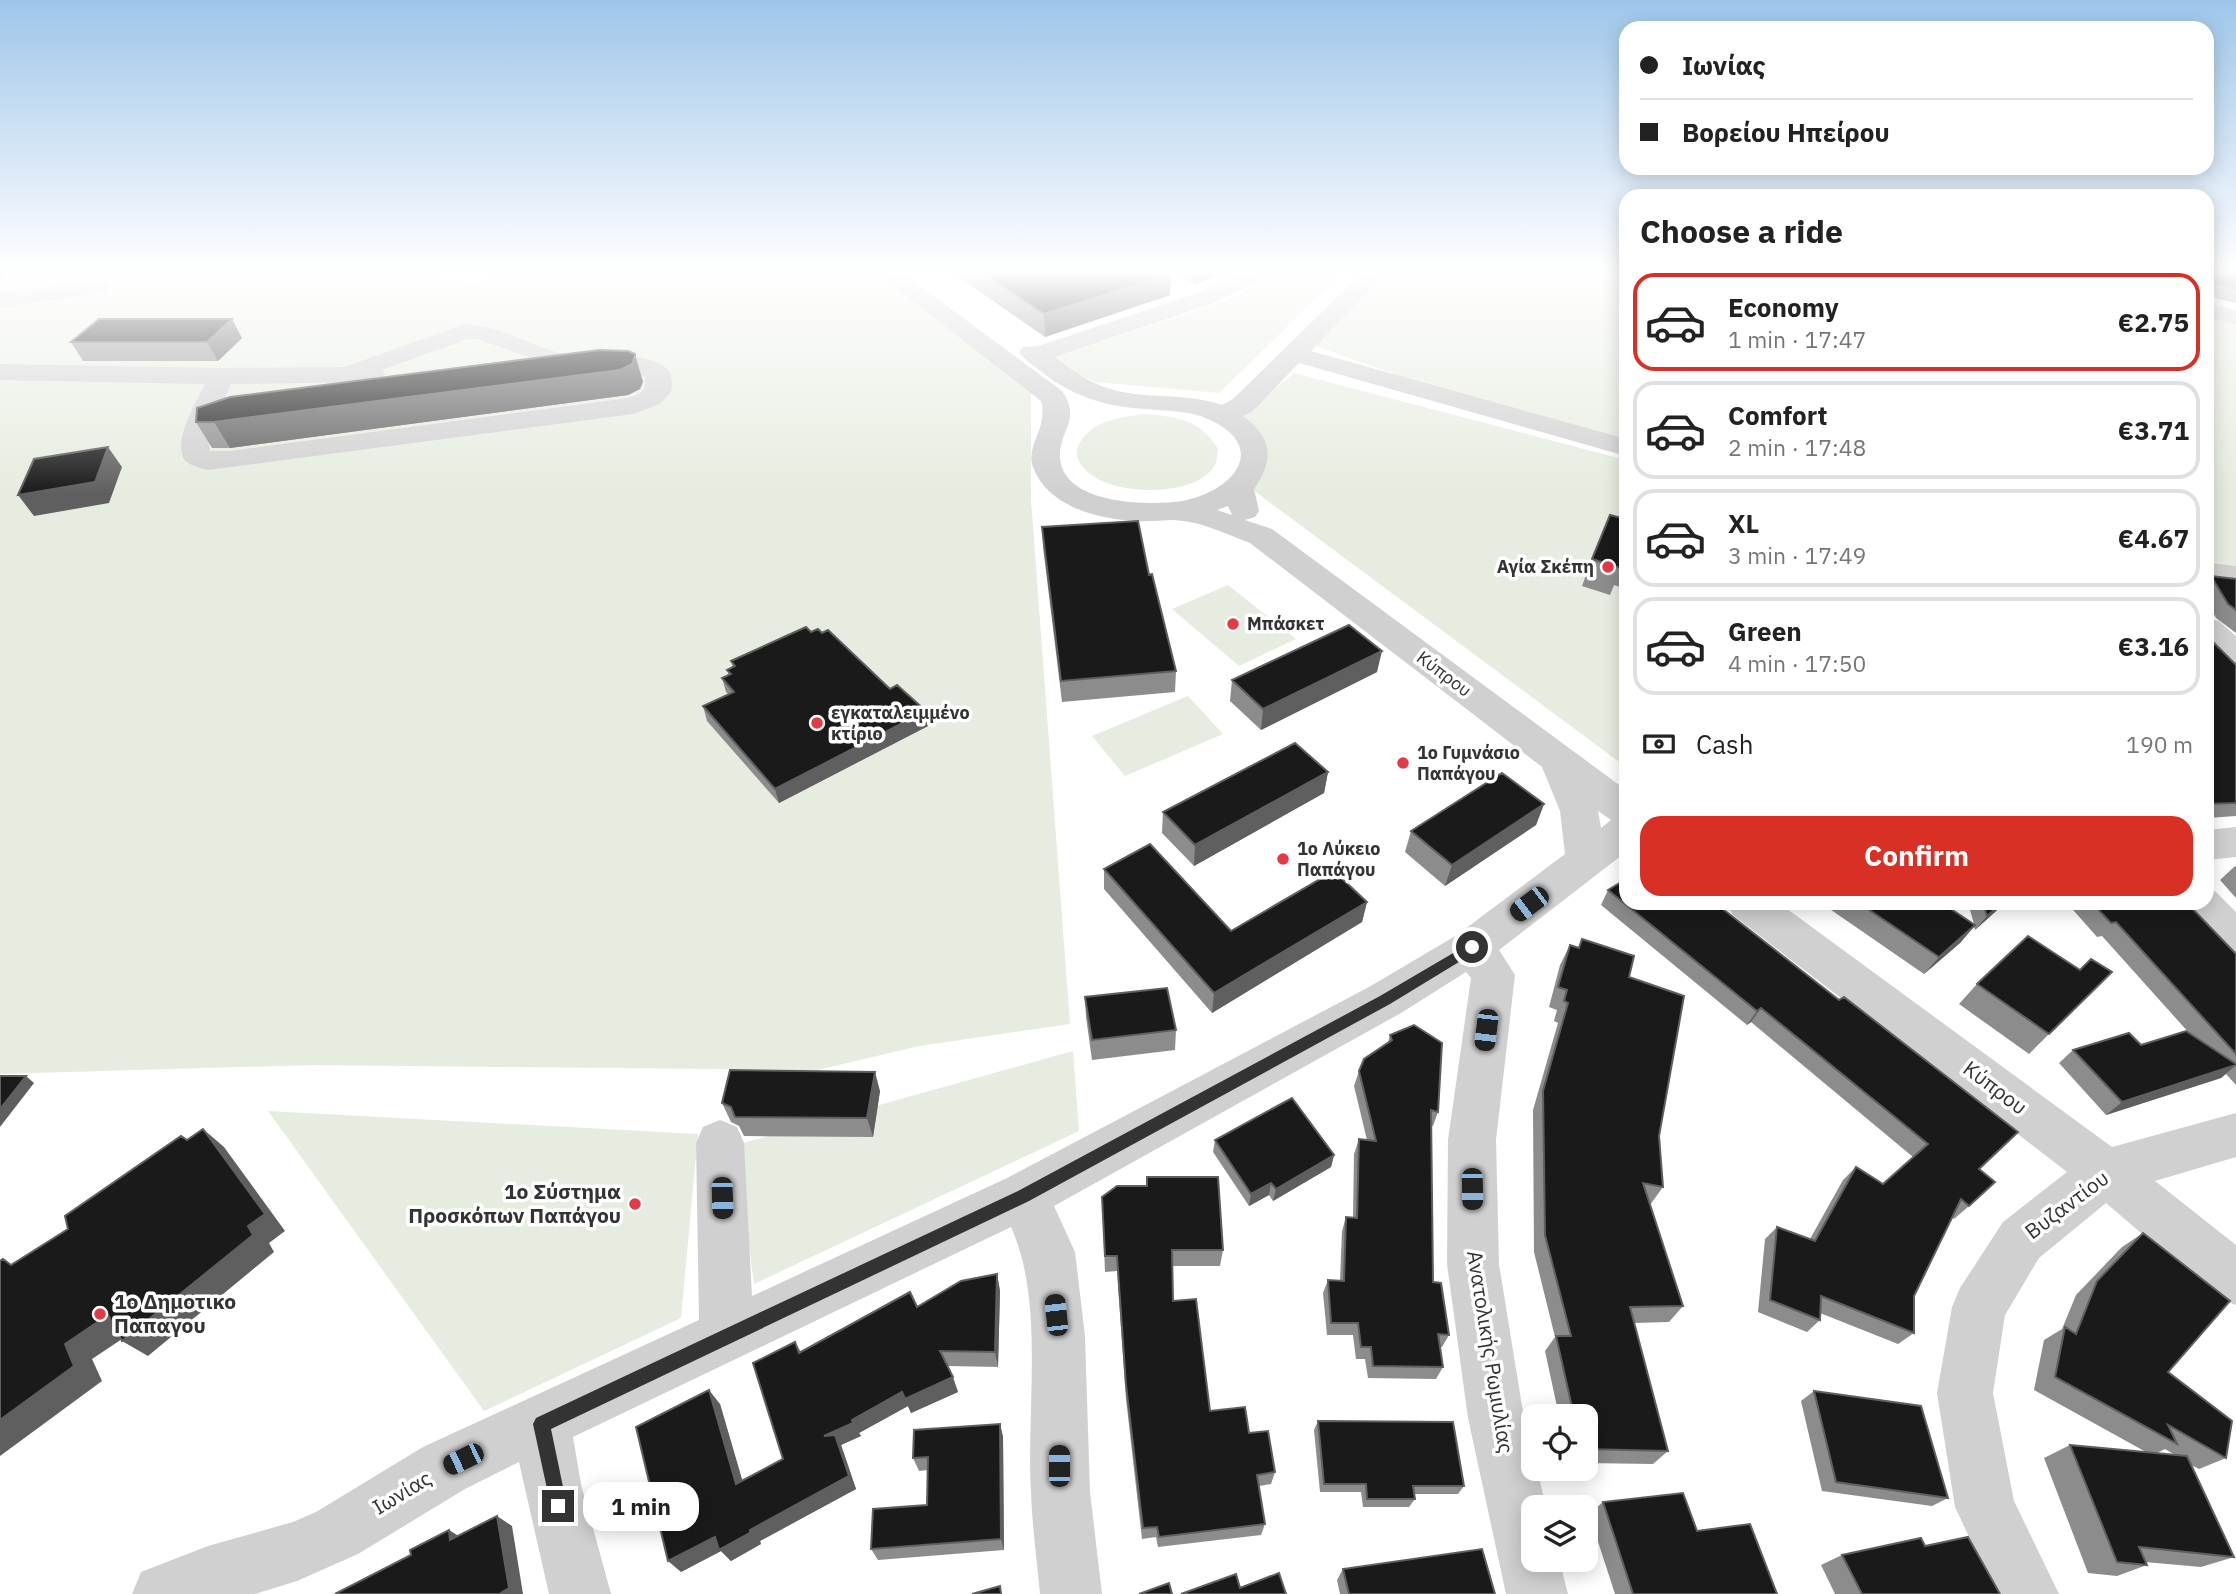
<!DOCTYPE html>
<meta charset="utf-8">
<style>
:root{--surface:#fff;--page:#f2f2f2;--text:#222;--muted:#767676;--line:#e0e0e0;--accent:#d93025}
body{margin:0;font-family:"IBM Plex Sans",sans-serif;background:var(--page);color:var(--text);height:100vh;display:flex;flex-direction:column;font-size:26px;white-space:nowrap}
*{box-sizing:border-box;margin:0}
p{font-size:23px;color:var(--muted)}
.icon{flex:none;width:38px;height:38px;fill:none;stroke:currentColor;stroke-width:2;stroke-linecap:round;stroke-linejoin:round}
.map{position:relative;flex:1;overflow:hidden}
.drawer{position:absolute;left:1619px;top:189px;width:595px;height:721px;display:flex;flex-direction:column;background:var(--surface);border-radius:21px;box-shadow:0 4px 18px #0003}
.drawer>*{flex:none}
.guide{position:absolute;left:1619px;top:21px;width:595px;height:154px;border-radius:21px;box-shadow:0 4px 18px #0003;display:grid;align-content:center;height:154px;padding:0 21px;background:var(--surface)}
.buttons{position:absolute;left:1521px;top:1404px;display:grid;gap:14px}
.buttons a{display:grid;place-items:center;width:77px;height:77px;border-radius:14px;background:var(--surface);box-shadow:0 4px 18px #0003;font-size:35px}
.end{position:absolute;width:32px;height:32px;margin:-16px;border:9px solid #333;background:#fff;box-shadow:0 0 0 4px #fff}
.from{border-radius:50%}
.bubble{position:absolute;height:49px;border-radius:21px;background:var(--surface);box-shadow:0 4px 18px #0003;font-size:23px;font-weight:700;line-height:49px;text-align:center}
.car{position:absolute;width:21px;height:42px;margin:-21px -10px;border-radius:9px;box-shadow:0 0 5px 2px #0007;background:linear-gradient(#222 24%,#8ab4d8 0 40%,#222 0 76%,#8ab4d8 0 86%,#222 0)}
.guide b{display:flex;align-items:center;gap:24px;height:66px;font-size:26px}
.guide b+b{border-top:2px solid var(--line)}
.guide i{width:18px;height:18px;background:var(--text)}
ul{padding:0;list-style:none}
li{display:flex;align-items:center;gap:21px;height:98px;margin:0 14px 10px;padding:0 7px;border:4px solid var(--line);border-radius:21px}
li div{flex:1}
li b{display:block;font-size:26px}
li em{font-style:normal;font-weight:700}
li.current{border-color:var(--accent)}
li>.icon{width:63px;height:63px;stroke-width:1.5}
h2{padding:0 21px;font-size:32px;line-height:84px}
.pay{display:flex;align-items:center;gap:18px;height:77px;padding:0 21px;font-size:26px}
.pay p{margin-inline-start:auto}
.button{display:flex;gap:14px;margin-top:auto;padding:14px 21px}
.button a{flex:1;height:80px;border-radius:21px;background:var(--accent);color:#fff;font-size:28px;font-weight:700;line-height:80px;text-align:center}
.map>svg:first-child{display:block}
.green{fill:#e6ecdf}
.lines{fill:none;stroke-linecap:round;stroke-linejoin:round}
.minor{fill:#d0d0d0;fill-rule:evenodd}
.wall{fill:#8c8c8c;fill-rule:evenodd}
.shaded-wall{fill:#5f5f5f}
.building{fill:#1a1a1a;stroke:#5f5f5f;stroke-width:2}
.route{fill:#333}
.poi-dot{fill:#e63946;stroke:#fff;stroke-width:2.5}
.labels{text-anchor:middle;stroke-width:7;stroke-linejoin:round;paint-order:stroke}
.poi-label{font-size:18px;font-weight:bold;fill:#333;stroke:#fff;text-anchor:start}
.street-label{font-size:18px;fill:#333;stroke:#fff}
.near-street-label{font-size:21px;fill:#333;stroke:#fff}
.near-poi-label{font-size:21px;font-weight:bold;fill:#333;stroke:#fff;text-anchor:end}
</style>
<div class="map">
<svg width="2236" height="1594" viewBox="0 0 2236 1594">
<rect width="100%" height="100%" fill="#fff"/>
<!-- green -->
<path class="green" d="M0,271H398L475,284L496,271H874L1031,388V500L1070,1024L919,1046L818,1070L311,1065L0,1074Z
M1279,271H1344L1219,393L1095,382L1080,375L1056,357L1230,299Z
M1388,271H1626V443L1469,401L1313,345Z
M2207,316L2236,324V566L2207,561Z
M1294,373L1626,460V767L1249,487L1261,453L1243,415Z
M1147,414C1178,417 1202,421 1218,449C1217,454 1217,461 1215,465C1197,497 1121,495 1095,477C1085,471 1073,459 1078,447C1089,420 1121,417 1147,414Z
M1228,585L1296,639L1239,666L1172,609Z
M1188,696L1223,734L1125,776L1092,736Z
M1073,1051L1079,1131L754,1284L736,1145Z
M268,1111L698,1134L681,1318L484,1411Z"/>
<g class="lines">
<!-- minor -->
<path class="minor" d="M874,271H900L1062,391C1082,420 1059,430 1060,456C1061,505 1149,506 1182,501C1233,492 1271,447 1208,419C1189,410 1166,411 1146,409C1109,407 1077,398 1047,376C1037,368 1026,362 1019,352L1023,347L1038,346L1195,294L1244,271H1273L1270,276L1211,304L1055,357C1071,369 1088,382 1107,388C1144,400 1185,392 1222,405L1233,399L1364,271H1388L1311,351L1626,439V456L1299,363L1253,411L1243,416C1273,437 1274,461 1254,489L1259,511L1255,517L1245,520L1272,529L1626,790V852L1499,950L1515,975L1496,1140L1499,1264L1524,1418L1533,1453V1468H1537L1546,1507H1533V1559H1559L1568,1594H1506L1468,1418L1447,1264L1448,1140L1471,978L1466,972L1401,1013L1054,1206L1075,1252L1085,1336L1090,1492L1102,1594H1040C1037,1560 1032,1526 1031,1492C1026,1410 1045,1302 1011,1227L573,1437L581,1484L611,1594H549L519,1462L465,1489L358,1554L297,1581L255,1594H132L141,1572L208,1546L293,1522L316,1512L423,1447L699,1320L696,1143L703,1127L720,1120L737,1127L744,1143L752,1296L1005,1179L1369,987L1457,935L1565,854L1560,811L1542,767L1250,543C1226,534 1200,521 1174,520C1161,520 1149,522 1136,521C1098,519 1048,507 1033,467C1025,445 1049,427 1041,401ZM1228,506L1232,515L1217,510ZM1598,811L1611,820L1601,828Z
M97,281L105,283L109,288L105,293L0,307V293Z
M2207,303L2236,310V324L2207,317Z
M465,324C505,326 539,352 579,357C606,360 641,351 665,367C672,372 673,383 671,392L660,404L633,414L208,470C201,468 192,466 187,462C169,447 197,400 205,384L0,380V364L221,368L345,367ZM468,339H477L570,371L638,374L645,377C647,391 641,394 629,398L230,451H210L208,439L231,384L372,382L381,380L385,374L382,370Z
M2207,562L2236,566V586L2207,582Z
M2207,618L2219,621L2236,636V665L2224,662L2207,647Z
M2236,827V857L2207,860V830Z
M2207,889L2215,891L2236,912V956C2213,949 2191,925 2179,903H2207Z
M1727,903H1779L2112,1147L2236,1113V1157L2155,1181L2236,1245V1305L2217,1298L2106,1203L2039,1258L2005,1315L1993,1393L2014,1501L2059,1594H1996L1955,1507L1937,1393L1952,1307L1960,1288L2003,1222L2067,1172L1733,915Z"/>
</g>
<!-- wall -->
<path class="wall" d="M950,271H1165L1171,274L1170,295L1045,337Z
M1168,271H1228L1196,284Z
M2207,271H2236V303L2207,296Z
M242,338L218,361H83L71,342Z
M643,379L640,389L628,395L230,448H212L196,422Z
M1626,519V589L1614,585L1610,595L1582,586L1592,559Z
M1042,527L1176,671L1175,692L1062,702L1043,547Z
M2211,576L2236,579V633L2216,618L2207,602V581Z
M811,632L890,689L926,711L928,726L779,803L707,721L703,706L728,694L726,692L722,678L729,675L727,670L733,667L731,661Z
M2207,636L2236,665V816L2207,818Z
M1377,672L1261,730L1230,701L1232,680Z
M1328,772L1324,793L1194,866L1162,833L1163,812Z
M1544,804L1536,825L1445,886L1405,852L1411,831Z
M2236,866V898L2220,880L2234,867Z
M1104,869L1231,931L1367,902L1362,922L1212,1013L1104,889Z
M1608,890L1979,1169L1969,1206L1954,1219L1952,1217L1914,1296V1333L1898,1344L1820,1313V1320L1807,1332L1758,1312L1765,1239L1777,1227L1810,1239L1843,1180L1856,1167L1883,1184L1913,1157L1751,1022L1747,1025L1601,905Z
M1821,903H1942L1974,924L1968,903H2005L1975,930L1974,927L1960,943L1924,974Z
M2067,903H2187L2236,954V1085L2226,1074L2221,1078L2106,1115L2059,1063L2073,1050L2141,1045L2190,1034L2102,936L2097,937Z
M1582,939L1629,977L1659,1136L1663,1187L1650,1205L1683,1306L1669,1322L1634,1323L1668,1451L1653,1464L1586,1463V1416H1559L1545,1351L1555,1337L1534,1252L1533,1110L1558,1023L1554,1021L1557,1010L1549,1007L1560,965L1570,945L1578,948Z
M2080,970L2049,1034L2029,1054L1959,1004L1977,984Z
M1085,997L1176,1030L1175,1050L1092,1060L1086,1017Z
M1390,1035L1438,1112L1433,1126H1431L1433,1282L1449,1335L1442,1347H1440L1443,1367L1436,1379L1368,1378L1365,1359H1356L1353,1335H1327L1323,1293L1328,1280L1340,1281L1342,1231L1346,1217L1353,1218L1354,1154L1359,1139L1367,1140L1354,1086L1359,1071L1388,1043Z
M880,1091L873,1137L744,1136L739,1126L731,1122L722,1103Z
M1215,1140L1334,1155L1331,1167L1273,1201L1269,1195L1249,1206L1213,1152Z
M1102,1197L1223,1250L1220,1266H1172L1173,1301L1210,1411L1249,1433L1275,1472L1271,1484L1259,1486L1265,1524L1261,1535L1158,1547L1156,1537L1142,1539L1126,1399L1117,1271L1105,1272Z
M2143,1233L2168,1372L2226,1458L2199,1469L2191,1465L2234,1557L2201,1567L2145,1562L2147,1565L2117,1576L2088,1573L2044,1458L2070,1445L2146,1452L2034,1390L2044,1340L2062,1329L2076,1295L2122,1247ZM2165,1449L2175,1455L2157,1453Z
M997,1274L1000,1291L998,1367L948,1366L958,1392L911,1413L908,1406L859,1433L861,1436L841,1445L856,1489L760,1541L761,1544L731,1561L721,1551L681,1572L720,1404L742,1481L783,1459L795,1342L801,1352L917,1307Z
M1814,1391L1948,1498L1932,1506L1822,1491L1801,1401Z
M1318,1421L1464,1486L1458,1494H1414L1415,1499L1409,1507H1363L1361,1492H1320L1314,1430Z
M1000,1424L1003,1437L1004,1550L878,1560L871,1549L927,1505L928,1470L919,1471L913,1458Z
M1603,1502L1697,1531L1777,1594H1615L1589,1514Z
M1925,1546L2000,1594H1835L1821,1565L1842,1555Z
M1343,1569L1495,1594H1340L1337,1580Z"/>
<!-- shaded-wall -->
<path class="shaded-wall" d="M0,271H7L0,281Z
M1196,271H1228L1196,284Z
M1171,274L1170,295L1045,337L1044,314Z
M232,319L242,338L218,361L207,342Z
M635,354L643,382L640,389L628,395L230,448L214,422Z
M108,447L122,467L109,503L34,516L18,495Z
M1382,651L1377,672L1261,730L1263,709Z
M926,711L928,726L779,803L775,789Z
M1328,772L1324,793L1194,866L1195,845Z
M1544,804L1536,825L1445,886L1452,865Z
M1367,902L1362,922L1212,1013L1214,993Z
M2002,903H2005L1975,930L1987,916Z
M1975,925L1960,943L1924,974L1939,957Z
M1761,1008L1751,1022L1747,1025L1757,1011Z
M2236,1065L2221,1078L2106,1115L2122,1102Z
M875,1072L880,1091L873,1137L867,1118Z
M26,1076L34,1083L0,1127V1109Z
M203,1129L224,1147L285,1231L269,1243L274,1252L148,1356L122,1341Z
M1334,1155L1331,1167L1273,1201L1276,1189Z
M1271,1183L1269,1195L1249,1206L1251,1194Z
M997,1274L1000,1291L998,1367L995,1352Z
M108,1315L134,1331L92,1359L102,1381L0,1456V1420L65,1344Z
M953,1377L958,1392L911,1413L905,1399Z
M709,1390L720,1404L747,1496L736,1484Z
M902,1392L908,1406L859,1433L861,1436L841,1445L856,1489L760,1541L761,1544L731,1561L721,1551L681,1572L668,1561L715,1537L750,1530L824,1436Z
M1000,1424L1003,1437L1004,1550L1001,1539Z
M497,1516L512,1526L523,1594H499Z
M449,1530L465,1540H450Z"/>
<!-- building -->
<path class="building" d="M979,271H1165L1171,274L1044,314Z
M2207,271H2236V289L2207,282Z
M99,319H232L207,342H71Z
M599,350L628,351L635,354V356L632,364L620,370L214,422H196L197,408L230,397Z
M108,447L95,482L18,495L34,459Z
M1610,515L1626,519V558L1622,557L1620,568L1592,559Z
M1138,521L1149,575L1152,574L1176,671L1061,681L1042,527Z
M2211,576L2236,579V610L2228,604Z
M1349,625L1382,651L1263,709L1232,680Z
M806,627L811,632L818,629L822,633L828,630L890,689L897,685L926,711L775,789L703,706L734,692L722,678L731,674L727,670L735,666L731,661Z
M2207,636L2236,665V803L2207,804Z
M1295,743L1328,772L1195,845L1163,812Z
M1502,773L1544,804L1452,865L1411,831Z
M1150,844L1231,931L1334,871L1367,902L1214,993L1104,869Z
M1626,879V903H1715L1839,1000L1844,997L2018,1132L1979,1169L1995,1182L1969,1206L1961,1199L1914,1296V1333L1821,1296L1820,1320L1770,1300L1777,1227L1815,1241L1856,1167L1883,1184L1928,1144L1761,1008L1757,1011L1608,890Z
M1859,903H1942L1975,925L1939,957Z
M1983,903H2002L1987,916Z
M2092,903H2187L2236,954V1054L2116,922L2111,923Z
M2028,936L2080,970L2091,959L2112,972L2049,1034L1977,984Z
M1582,939L1634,956L1629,977L1684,996L1659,1136L1663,1187L1643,1183L1683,1306L1630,1307L1668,1451L1586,1449V1416H1574L1556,1336H1571L1545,1235L1543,1091L1568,1003L1564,1001L1567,990L1558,987L1570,945L1579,948Z
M1167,988L1176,1030L1092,1040L1085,997Z
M1414,1025L1442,1043L1438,1112L1431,1110L1433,1282L1441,1283L1449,1335L1438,1334L1443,1367L1373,1366L1371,1347H1361L1358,1323H1331L1328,1280L1344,1281L1346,1217L1357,1218L1359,1139L1376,1141L1359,1071L1364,1059L1392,1040L1390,1035Z
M2186,1031L2236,1064V1065L2122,1102L2073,1050L2129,1033L2141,1045Z
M730,1070L875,1072L867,1118L735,1117L731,1107L722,1103Z
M0,1076H26L0,1109Z
M1292,1098L1334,1155L1276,1189L1271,1183L1251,1194L1215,1140Z
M203,1129L265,1214L248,1226L253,1235L122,1341L108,1315L65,1344L74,1366L0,1420V1261L3,1259L11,1265L68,1229L65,1216L181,1136L187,1140Z
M1147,1177H1218L1223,1250H1172L1173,1301L1196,1299L1210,1411L1245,1407L1249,1433L1268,1431L1275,1472L1257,1475L1265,1524L1159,1537L1157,1527L1143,1528L1126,1385L1117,1256H1105L1102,1197L1117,1186H1147Z
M2143,1233L2230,1301L2168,1372L2232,1421L2226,1458L2168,1425L2177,1444L2055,1377L2065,1327L2076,1334L2097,1281Z
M997,1274L995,1352L940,1351L953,1377L905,1399L902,1392L852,1420L853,1423L824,1436L835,1435L849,1476L750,1530V1533L719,1550L715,1537L668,1561L636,1427L709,1390L736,1484L783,1459L753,1363L795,1342L799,1353L910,1292L917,1307L961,1281Z
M1814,1391L1921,1406L1948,1498L1836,1482Z
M1318,1421L1453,1422L1464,1486H1413L1415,1499H1367L1366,1484H1324Z
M1000,1424L1001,1539L871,1549L873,1509L927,1505L928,1457L913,1458L914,1430Z
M2070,1445L2187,1456L2234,1557L2139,1547L2147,1565L2117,1562Z
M1683,1493L1697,1531L1750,1524L1777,1594H1633L1603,1502Z
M497,1516L509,1588L499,1594H335L411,1555L410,1550L449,1530L450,1540Z
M1968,1537L2000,1594H1862L1842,1555L1921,1538L1925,1546Z
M1482,1549L1495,1594H1349L1343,1569Z
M1279,1573L1286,1594H1181L1236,1574L1240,1588Z
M1169,1583L1172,1594H1139Z
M1000,1586L1001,1594H972Z"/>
<!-- sky -->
<linearGradient id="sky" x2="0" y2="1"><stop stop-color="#9ec6ea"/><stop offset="0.55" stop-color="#fff"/><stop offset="1" stop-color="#fff" stop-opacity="0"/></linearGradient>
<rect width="2236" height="494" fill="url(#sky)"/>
<!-- route -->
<path class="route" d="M1472,942L1477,943V951L1390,1004L1029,1201L551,1429L567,1506L564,1512L558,1515L552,1512L533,1424L536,1418L1018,1191L1380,996Z"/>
<!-- markers -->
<g class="poi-dot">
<circle cx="1608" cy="567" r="7"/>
<circle cx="1233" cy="624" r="7"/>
<circle cx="817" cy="723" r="7"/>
<circle cx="1403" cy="763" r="7"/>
<circle cx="1283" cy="859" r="7"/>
<circle cx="635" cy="1204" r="7"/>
<circle cx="100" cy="1314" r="7"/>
</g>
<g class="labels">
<!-- poi labels -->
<g class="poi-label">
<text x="1594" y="573" text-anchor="end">Αγία Σκέπη</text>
<text x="1247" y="630">Μπάσκετ</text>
<text x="831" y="719">εγκαταλειμμένο<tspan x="831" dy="21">κτίριο</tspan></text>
<text x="1417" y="759">1ο Γυμνάσιο<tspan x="1417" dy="21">Παπάγου</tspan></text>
<text x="1297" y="855">1ο Λύκειο<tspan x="1297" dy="21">Παπάγου</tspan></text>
</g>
<!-- street labels -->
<g class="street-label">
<text transform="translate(1444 674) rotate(37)" y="6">Κύπρου</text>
</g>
<!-- near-street labels -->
<g class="near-street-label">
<text transform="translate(1995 1088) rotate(37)" y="7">Κύπρου</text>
<text transform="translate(2067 1205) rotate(-37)" y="7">Βυζαντίου</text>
<text transform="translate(1490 1352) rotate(81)" y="7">Ανατολικής Ρωμυλίας</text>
<text transform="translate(402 1493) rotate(-31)" y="7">Ιωνίας</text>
</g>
<!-- near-poi labels -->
<g class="near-poi-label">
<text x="621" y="1199">1ο Σύστημα<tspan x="621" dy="24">Προσκόπων Παπάγου</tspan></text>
<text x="114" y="1309" text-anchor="start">1ο Δημοτικο<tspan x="114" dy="24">Παπαγου</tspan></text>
</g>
</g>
</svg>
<div class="buttons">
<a><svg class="icon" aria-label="locate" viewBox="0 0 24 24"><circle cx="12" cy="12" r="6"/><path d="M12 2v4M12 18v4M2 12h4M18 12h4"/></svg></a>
<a><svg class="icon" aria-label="layers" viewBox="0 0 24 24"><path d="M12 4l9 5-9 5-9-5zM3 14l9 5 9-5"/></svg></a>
</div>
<i class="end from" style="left:1472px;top:947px"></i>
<i class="end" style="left:558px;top:1506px"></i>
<div class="bubble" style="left:583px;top:1482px;width:116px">1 min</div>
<i class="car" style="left:1529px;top:904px;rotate:233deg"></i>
<i class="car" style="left:1486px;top:1030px;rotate:187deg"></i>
<i class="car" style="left:1472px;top:1189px;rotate:179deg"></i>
<i class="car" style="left:722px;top:1198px;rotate:178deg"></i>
<i class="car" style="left:1056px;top:1315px;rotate:354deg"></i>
<i class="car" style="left:463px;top:1459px;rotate:244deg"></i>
<i class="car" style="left:1059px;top:1466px;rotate:0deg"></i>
<div class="guide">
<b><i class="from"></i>Ιωνίας</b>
<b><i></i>Βορείου Ηπείρου</b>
</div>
<section class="drawer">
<h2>Choose a ride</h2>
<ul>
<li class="current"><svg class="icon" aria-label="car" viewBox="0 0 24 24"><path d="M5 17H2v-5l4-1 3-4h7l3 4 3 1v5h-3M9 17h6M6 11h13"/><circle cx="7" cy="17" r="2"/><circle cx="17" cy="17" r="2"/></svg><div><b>Economy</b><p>1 min · 17:47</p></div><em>€2.75</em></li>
<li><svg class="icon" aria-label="car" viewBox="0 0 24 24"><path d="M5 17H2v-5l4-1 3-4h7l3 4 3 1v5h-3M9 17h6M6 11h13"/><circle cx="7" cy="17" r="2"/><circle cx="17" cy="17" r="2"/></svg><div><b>Comfort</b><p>2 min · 17:48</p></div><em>€3.71</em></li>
<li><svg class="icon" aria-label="car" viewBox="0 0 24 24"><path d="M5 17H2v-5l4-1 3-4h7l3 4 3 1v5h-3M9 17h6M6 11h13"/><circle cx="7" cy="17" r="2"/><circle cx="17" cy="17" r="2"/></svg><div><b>XL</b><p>3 min · 17:49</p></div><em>€4.67</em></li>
<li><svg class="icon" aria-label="car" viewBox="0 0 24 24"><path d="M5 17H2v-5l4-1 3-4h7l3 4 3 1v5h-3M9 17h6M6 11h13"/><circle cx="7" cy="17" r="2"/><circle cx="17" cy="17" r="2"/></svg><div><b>Green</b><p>4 min · 17:50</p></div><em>€3.16</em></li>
</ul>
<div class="pay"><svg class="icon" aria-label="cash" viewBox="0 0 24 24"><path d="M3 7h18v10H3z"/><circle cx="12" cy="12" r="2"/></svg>Cash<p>190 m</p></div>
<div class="button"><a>Confirm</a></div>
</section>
</div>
